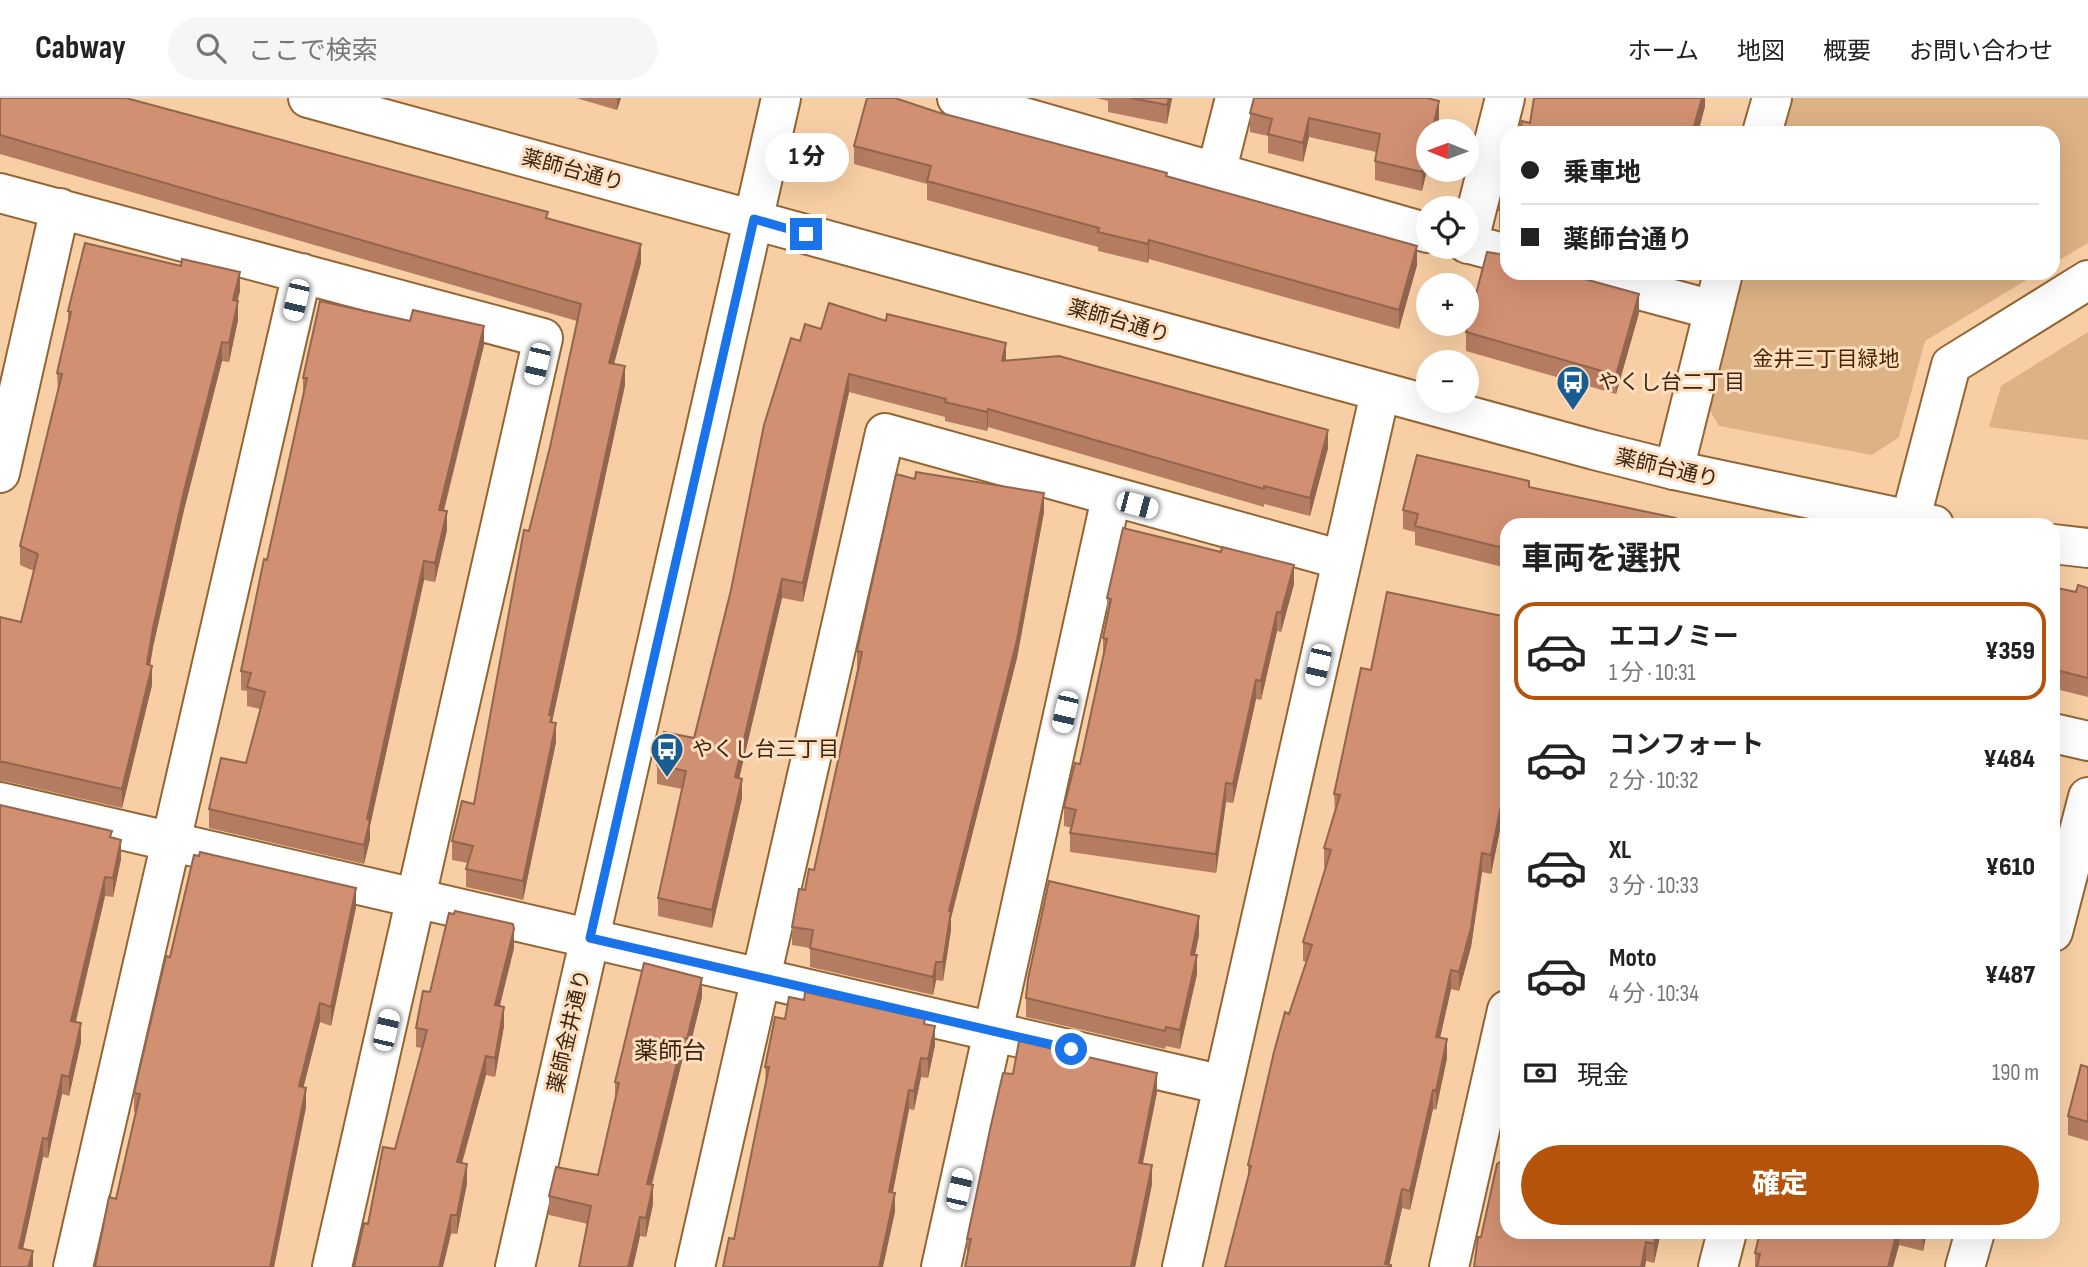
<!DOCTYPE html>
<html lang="ja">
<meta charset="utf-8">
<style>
:root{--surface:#fff;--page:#f6f6f6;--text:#222;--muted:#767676;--line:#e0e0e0;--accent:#b45309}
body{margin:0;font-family:"Sofia Sans Condensed","Noto Sans JP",sans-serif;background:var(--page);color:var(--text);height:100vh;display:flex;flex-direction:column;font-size:26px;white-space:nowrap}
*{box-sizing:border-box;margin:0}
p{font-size:23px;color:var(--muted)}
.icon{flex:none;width:38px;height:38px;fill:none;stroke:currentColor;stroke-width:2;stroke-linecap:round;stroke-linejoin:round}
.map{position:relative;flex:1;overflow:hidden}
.side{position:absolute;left:1500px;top:420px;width:560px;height:721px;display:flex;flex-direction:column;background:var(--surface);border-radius:21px;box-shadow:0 7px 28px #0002}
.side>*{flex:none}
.top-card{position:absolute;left:1500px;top:28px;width:560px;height:154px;border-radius:21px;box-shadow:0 7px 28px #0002;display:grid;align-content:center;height:154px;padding:0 21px;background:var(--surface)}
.needle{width:46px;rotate:271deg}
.controls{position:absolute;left:1416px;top:21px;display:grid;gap:14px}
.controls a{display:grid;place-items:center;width:63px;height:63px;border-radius:50%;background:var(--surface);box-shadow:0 7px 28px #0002;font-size:35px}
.end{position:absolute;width:32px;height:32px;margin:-16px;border:9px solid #1a73e8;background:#fff;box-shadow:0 0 0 4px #fff}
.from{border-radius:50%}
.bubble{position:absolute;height:49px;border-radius:24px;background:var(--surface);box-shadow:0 7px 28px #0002;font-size:23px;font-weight:800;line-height:49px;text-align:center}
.car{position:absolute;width:21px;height:42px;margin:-21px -10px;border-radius:9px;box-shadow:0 0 5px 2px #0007;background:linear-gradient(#fff 24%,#345 0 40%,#fff 0 76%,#345 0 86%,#fff 0)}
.top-card b{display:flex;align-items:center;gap:24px;height:66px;font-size:26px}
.top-card b+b{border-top:2px solid var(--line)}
.top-card i{width:18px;height:18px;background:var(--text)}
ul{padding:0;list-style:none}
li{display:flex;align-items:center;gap:21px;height:98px;margin:0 14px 10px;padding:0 7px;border:4px solid transparent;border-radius:21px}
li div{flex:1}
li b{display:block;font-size:26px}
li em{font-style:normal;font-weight:800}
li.active{border-color:var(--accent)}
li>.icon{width:63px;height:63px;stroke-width:1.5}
h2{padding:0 21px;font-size:32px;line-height:84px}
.pay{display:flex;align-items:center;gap:18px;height:77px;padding:0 21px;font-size:26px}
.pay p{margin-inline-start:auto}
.action{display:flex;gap:14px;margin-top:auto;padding:14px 21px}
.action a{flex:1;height:80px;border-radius:42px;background:var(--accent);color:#fff;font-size:28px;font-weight:800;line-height:80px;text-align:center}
header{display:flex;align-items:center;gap:42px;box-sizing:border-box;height:98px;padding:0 35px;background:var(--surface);border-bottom:2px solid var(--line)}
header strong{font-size:33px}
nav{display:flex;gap:38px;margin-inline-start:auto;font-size:24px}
.search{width:490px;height:63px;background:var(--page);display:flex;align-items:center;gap:18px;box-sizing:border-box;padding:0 24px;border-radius:38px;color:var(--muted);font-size:26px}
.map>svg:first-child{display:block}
.green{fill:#ddb285}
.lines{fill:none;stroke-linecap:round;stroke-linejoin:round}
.minor-casing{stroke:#946532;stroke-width:42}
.tertiary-casing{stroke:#946532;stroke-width:42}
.minor{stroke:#fff;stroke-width:38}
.tertiary{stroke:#fff;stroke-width:38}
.wall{fill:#b47c61}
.shaded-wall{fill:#92654f}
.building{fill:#d19071;stroke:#92654f;stroke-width:2}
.route{stroke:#1a73e8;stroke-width:9}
.labels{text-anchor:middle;stroke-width:6;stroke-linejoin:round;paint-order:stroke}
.street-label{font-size:21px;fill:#392510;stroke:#fedebf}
.park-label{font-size:21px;fill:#472800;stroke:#fedebf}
.poi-label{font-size:21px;fill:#392510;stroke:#fedebf;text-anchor:start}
.quarter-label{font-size:24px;fill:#392510;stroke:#fedebf}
</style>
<header>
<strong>Cabway</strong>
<div class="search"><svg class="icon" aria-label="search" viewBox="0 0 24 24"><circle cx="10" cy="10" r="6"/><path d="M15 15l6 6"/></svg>ここで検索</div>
<nav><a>ホーム</a><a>地図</a><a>概要</a><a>お問い合わせ</a></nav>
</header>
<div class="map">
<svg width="2088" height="1169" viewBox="0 0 2088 1169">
<rect width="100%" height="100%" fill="#f8cfa5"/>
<!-- green -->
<path class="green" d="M1791,0H2088V145L2053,166V35H1781Z
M1743,175H2038L1925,243L1899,339L1872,357L1719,328L1706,306Z
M2088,234V342L1989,329L2001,288Z"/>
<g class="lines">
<defs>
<path id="minor" d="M957,0L1428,135
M1762,35L1772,0
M1216,75L1235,0
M0,95L543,240L332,1169
M1466,145L1507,156
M1468,146L1505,0
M1576,175L1713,212
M1674,372L1723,175
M0,375L60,110
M2053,635L2088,643
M0,704L1223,987
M2053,834L2088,699
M73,1169L302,175
M695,1169L885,335L1342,462
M941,1169L1111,400
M1182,1169L1380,295
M1449,1169L1507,912
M1718,1169L1727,1134
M1965,1169L1975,1134"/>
<path id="tertiary" d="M308,0L1594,352L1674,372L1934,427
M1910,423L1951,267L2088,182
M2053,446L2088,450
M515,1169L781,0"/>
</defs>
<!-- minor casing -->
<use href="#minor" class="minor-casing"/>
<!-- tertiary casing -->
<use href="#tertiary" class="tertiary-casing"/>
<!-- minor -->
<use href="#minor" class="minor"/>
<!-- tertiary -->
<use href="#tertiary" class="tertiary"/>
</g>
<!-- wall -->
<path class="wall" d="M0,0L548,121L641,165L614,266L625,287L552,624L556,644L523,802L466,789V771L468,765L452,762V743L474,706L577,223L0,56Z
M576,0H621L617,12Z
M1096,0H1172L1167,26L1108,14V3Z
M1432,1L1439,22L1436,33H1428L1422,93L1375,82V63L1376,54L1309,39L1303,64L1268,55V38L1250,34V15Z
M937,14L1167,79L1417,167L1399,231L1149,161L1148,165L1098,153V149L927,102V86L854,66V48Z
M1507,81V134L1499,131V112Z
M240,193L237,203L238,222L229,264L222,263L184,412L153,549L150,567L152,587L122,710L4,683H0V519L21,524L34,473L20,467V448L58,294L57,275L68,227V213Z
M1639,215L1616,296L1466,253V234Z
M821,231L1006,263L1328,350L1310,418L1264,406V409L988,329L987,333L945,323V319L849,294L803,504L782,500L739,680L742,700L712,830L658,818V800L682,691L657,686V667L694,640L800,243Z
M484,247L444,413L447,432L435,484L424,482L370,728V741L364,766L209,730V711L246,665L260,611L247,608V593L241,592V573L290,358L303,299V280Z
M1529,389L1676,427H1507V470L1415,447V434L1403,431V412Z
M1044,414L1017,560L951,820V832L943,883L936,882L933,897L810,869V850L792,847V829L805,792L814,772L857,572V553Z
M1294,486L1281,534L1277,533L1261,602L1256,601L1233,705L1226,704L1216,775L1070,754V735L1072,730L1064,728V709L1080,666L1103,559V540L1107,519V500Z
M2053,489L2076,494L2088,490V599L2056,591V585L2053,584Z
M1507,519V674L1503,698V717L1491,776L1482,774L1471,849L1459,893L1451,891L1440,940L1447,960L1436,1012L1433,1011L1410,1112L1402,1110L1389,1167L1391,1169L1248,1079V1067L1289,916L1306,864L1303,863V844L1326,769H1324V750L1335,715L1334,696L1371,572Z
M112,740L121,761L113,799L105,798L76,924L81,944L69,998L62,996L48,1060L43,1059L23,1151L33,1169H0Z
M356,809L331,928L320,924L303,990L306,1009L274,1169H95L116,1101L136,1014H134V995L170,859Z
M1199,837L1195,857L1197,876L1180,951L1166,948L1165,951L1026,919V900Z
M514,850L500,908L504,928L495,979L486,977L462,1065L467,1085L457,1136L368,1126L395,1051L422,950L416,949V930L430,894Z
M702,899L687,960L683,959L652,1087L653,1106L646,1139L640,1138L633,1169H579L588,1126L549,1117V1098L598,1077L615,1003V984Z
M785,921L925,926L935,947L928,980L921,979L914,1012L909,1011L893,1094L895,1114L734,1141L766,988L765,969Z
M2088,969V1043L2068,1037V1018Z
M1013,976L1157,994L1143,1065L1152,1086L1135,1169H965L967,1160V1141Z
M1507,1134H1661L1654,1165L1646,1163L1645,1169H1474L1481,1139Z
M1760,1134H1927L1923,1153L1899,1147L1893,1169H1755V1155Z"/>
<!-- shaded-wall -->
<path class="shaded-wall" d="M617,0H621L617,12Z
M1169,0H1172L1167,26V7Z
M1701,0H1705V9L1698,35H1692Z
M1439,3V22L1436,33H1432Z
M1309,20V39L1303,64V45Z
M1428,50V69L1422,93V74Z
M1149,142V161L1148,165V146Z
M641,146V165L609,284V265Z
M1417,148V167L1399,231V212Z
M240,174V193L233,221V202Z
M1639,196V215L1616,296V277Z
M238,203V222L229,264V245Z
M484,228V247L439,431V412Z
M222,244V263L184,412L153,549L147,585V566L153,530L184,393Z
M1006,245V264L1002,263Z
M625,268V287L552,624V637L549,617Z
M849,276V294L803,504V485Z
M988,311V329L987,333V314Z
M1328,332V350L1310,418V400Z
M1044,395V414L1017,560L951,820V832L943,883V864L949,813Z
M447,413V432L435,484V465Z
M424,463V482L370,728V741L364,766V747L367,721Z
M1294,467V486L1281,534V515Z
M782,481V500L735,698V679Z
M1277,514V533L1261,602V583Z
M152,568V587L122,710V691Z
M1256,582V601L1233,705V686Z
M556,625V644L523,802V783Z
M1507,655V674L1503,698V717L1491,776V757Z
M742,681V700L712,830V812Z
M1226,685V704L1216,775V756Z
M121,742V761L113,799V780Z
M1482,755V774L1471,849L1459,893V874Z
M105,779V798L71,942V923Z
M356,790V809L331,928V909Z
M1199,818V837L1191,876V857Z
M514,831V850L495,926V907Z
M1197,857V876L1180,951V932Z
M936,864V882L933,897V879Z
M1451,872V891L1436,958V939Z
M702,880V899L687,960V941Z
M320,905V924L299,1007V988Z
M504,909V928L495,979V960Z
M81,925V944L69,998V979Z
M935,928V947L928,980V961Z
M683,940V959L647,1105V1086Z
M1447,941V960L1436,1012V993Z
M486,958V977L457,1083V1064Z
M921,960V979L914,1012V993Z
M1157,975V994L1139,1084V1065Z
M62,977V996L48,1060V1041Z
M306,990V1009L274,1169H270Z
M909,992V1011L889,1113V1094Z
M1433,992V1011L1410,1112V1093Z
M43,1040V1059L19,1169V1150Z
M467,1066V1085L457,1136V1117Z
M1152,1067V1086L1141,1142L1135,1169H1131Z
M653,1087V1106L646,1139V1120Z
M1402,1091V1110L1389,1169L1385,1166Z
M895,1095V1114L883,1169H879Z
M451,1117V1136L443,1169H439Z
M640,1119V1138L633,1169H628Z
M1657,1134H1661L1654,1165V1146Z
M1897,1134H1899V1147L1893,1169H1888Z
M1923,1134H1927L1923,1153Z
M1646,1144V1163L1645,1169H1641Z
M33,1153V1169H28Z"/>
<!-- building -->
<path class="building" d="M0,0H126L548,114L546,120L641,146L609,265L625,268L549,617L552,618L550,624L556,625L523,783L466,771L473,748L452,743L462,703L474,706L524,432L529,433L550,349L581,206L0,37Z
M867,0H895L937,14L1167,75L1166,78L1417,148L1399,212L1149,142L1148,146L1098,134L1099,130L927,83L931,68L854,48Z
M1131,0H1169L1167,7Z
M1254,0H1427L1439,3L1432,33H1428V50L1422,74L1375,63L1380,36L1309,20L1303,45L1268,36L1272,21L1250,15Z
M1534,0H1702L1692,35H1519L1522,23L1530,25Z
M1507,81V115L1499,112Z
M85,145L181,168L182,161L240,174L233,202L238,203L229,245L222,244L184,393L153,530L147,566L152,568L122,691L4,664H0V519L21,524L38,456L20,448L62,276L57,275L71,214L68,213Z
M1487,154L1507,157V175H1567L1570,177L1639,196L1616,277L1466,234Z
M320,203L410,223L413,212L484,228L439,412L447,413L435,465L424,463L367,721L370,722L364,747L209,711L221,660L246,665L265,594L247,589L251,575L241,573L264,461L267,462L290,358L307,280H303Z
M829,205L886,223L887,216L1006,245L1002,263L1059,258L1328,332L1310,400L1264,388V391L988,311L987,314L945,304L946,301L849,276L803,485L782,481L735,679L742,681L712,812L658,800L686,673L657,667L664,634L694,640L731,492L764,327L791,240L800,243L805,226L821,231Z
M1417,357L1529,383V389L1676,420L1675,427H1507V451L1415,428L1418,416L1403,412Z
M916,374L1044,395L1017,542L949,813H951L943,864H936L933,879L810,850L813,832L792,829L799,791L805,792L809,771L814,772L862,554L857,553L896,376L915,381Z
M1123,430L1221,454L1222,449L1294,467L1281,515L1277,514L1261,583L1256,582L1233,686L1226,685L1216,756L1070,735L1076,712L1064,709L1075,665L1080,666L1107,541L1103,540L1111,501L1107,500Z
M2078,487L2088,490V580L2056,572L2058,566L2053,565V489L2076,494Z
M1387,494L1507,519V655L1501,698H1503L1491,757L1482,755L1471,830L1459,874L1451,872L1436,939L1447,941L1436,993L1433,992L1410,1093L1402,1091L1385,1166L1391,1167V1169H1225L1251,1068L1248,1067L1274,954L1285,914L1289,916L1312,847L1303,844L1331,752L1324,750L1340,697L1334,696L1361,570L1371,572Z
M0,707L112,733L110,739L121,742L113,780L105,779L71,923L81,925L69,979L62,977L48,1041L43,1040L19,1150L33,1153L28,1169H0Z
M200,754L356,790L331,909L320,905L299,988L306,990L270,1169H95L109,1099L116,1101L140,996L134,995L166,858L170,859L194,757L199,758Z
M1049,783L1199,818L1191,857H1197L1180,932L1166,929L1165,933L1026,900L1028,881Z
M455,813L513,826L514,831L495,907L504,909L495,960L486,958L457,1064L467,1066L457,1117H451L439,1169H354L364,1125L368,1126L383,1049L395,1051L427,932L416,930L423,893L430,894L449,815L454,816Z
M644,865L702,880L687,941L683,940L647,1086L653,1087L646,1120L640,1119L628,1169H579L591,1108L549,1098L556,1069L598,1077L619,985L615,984Z
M805,894L925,921L924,926L935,928L928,961L921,960L914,993L909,992L889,1094L895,1095L879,1169H723L729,1140L734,1141L769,969H765L775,919L785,921L789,899L804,902Z
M1019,943L1157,975L1139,1065L1152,1067L1131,1169H965L971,1141H967L991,1027L1003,975L1013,976Z
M2081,967L2088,969V1024L2068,1018Z
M1507,1060V1134H1657L1654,1146L1646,1144L1641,1169H1474L1478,1139H1481L1497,1066Z
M1760,1134H1897L1888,1169H1757L1760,1156L1755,1155Z"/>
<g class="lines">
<!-- route -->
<path class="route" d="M806,136L754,121L590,840L1071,951"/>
</g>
<!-- icons -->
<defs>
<symbol id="bus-pin" viewBox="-11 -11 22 30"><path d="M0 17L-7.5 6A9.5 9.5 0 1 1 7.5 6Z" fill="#185c91" stroke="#fedebf"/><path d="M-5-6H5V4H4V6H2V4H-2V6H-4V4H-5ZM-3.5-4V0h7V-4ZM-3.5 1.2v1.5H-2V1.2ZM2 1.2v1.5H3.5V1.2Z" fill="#fff"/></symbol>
</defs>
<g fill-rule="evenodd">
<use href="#bus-pin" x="1554" y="265" width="38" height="52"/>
<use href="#bus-pin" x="648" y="632" width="38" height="52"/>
</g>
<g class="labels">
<!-- street labels -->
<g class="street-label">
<text transform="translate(573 72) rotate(15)" y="7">薬師台通り</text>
<text transform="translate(1119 223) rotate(16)" y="7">薬師台通り</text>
<text transform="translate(1667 370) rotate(13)" y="7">薬師台通り</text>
<text transform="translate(569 933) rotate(-77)" y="7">薬師金井通り</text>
</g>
<!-- park labels -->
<g class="park-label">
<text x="1826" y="268">金井三丁目緑地</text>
</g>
<!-- poi labels -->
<g class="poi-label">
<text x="1598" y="291">やくし台二丁目</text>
<text x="692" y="658">やくし台三丁目</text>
</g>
<!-- quarter labels -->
<g class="quarter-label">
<text x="670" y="961">薬師台</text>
</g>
</g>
</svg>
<div class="controls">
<a><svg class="needle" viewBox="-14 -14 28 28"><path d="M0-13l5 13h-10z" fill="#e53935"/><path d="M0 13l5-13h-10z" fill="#767676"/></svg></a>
<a><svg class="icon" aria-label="locate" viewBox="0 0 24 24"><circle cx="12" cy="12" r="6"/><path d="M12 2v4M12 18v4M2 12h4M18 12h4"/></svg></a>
<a>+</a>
<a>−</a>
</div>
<i class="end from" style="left:1071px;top:951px"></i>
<i class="end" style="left:806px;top:136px"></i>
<div class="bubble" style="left:765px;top:35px;width:84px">1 分</div>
<i class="car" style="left:296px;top:202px;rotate:193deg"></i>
<i class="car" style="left:537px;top:266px;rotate:193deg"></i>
<i class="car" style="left:1137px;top:407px;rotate:105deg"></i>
<i class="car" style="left:1318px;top:567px;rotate:193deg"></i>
<i class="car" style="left:1065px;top:614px;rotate:193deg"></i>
<i class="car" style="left:386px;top:932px;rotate:13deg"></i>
<i class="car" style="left:959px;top:1091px;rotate:13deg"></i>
<div class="top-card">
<b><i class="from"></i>乗車地</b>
<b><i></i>薬師台通り</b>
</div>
<section class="side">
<h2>車両を選択</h2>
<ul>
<li class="active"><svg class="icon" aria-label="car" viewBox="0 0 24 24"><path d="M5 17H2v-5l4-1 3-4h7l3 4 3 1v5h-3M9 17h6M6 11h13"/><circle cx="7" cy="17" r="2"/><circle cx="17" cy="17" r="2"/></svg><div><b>エコノミー</b><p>1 分 · 10:31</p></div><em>¥359</em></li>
<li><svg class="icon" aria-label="car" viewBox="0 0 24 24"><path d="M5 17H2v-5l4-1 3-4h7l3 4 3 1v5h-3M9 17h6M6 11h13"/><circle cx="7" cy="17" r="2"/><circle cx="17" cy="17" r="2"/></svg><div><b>コンフォート</b><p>2 分 · 10:32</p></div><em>¥484</em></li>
<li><svg class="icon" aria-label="car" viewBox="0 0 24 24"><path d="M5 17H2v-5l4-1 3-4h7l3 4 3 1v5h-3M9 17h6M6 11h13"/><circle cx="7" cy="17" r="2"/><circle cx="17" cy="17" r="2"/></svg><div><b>XL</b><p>3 分 · 10:33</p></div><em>¥610</em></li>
<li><svg class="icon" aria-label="car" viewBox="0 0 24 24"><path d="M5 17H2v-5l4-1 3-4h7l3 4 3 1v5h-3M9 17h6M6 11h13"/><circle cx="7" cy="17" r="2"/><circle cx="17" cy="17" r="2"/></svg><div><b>Moto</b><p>4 分 · 10:34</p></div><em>¥487</em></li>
</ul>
<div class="pay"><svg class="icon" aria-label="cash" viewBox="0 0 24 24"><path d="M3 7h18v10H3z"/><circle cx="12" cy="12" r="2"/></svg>現金<p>190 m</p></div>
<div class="action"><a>確定</a></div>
</section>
</div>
